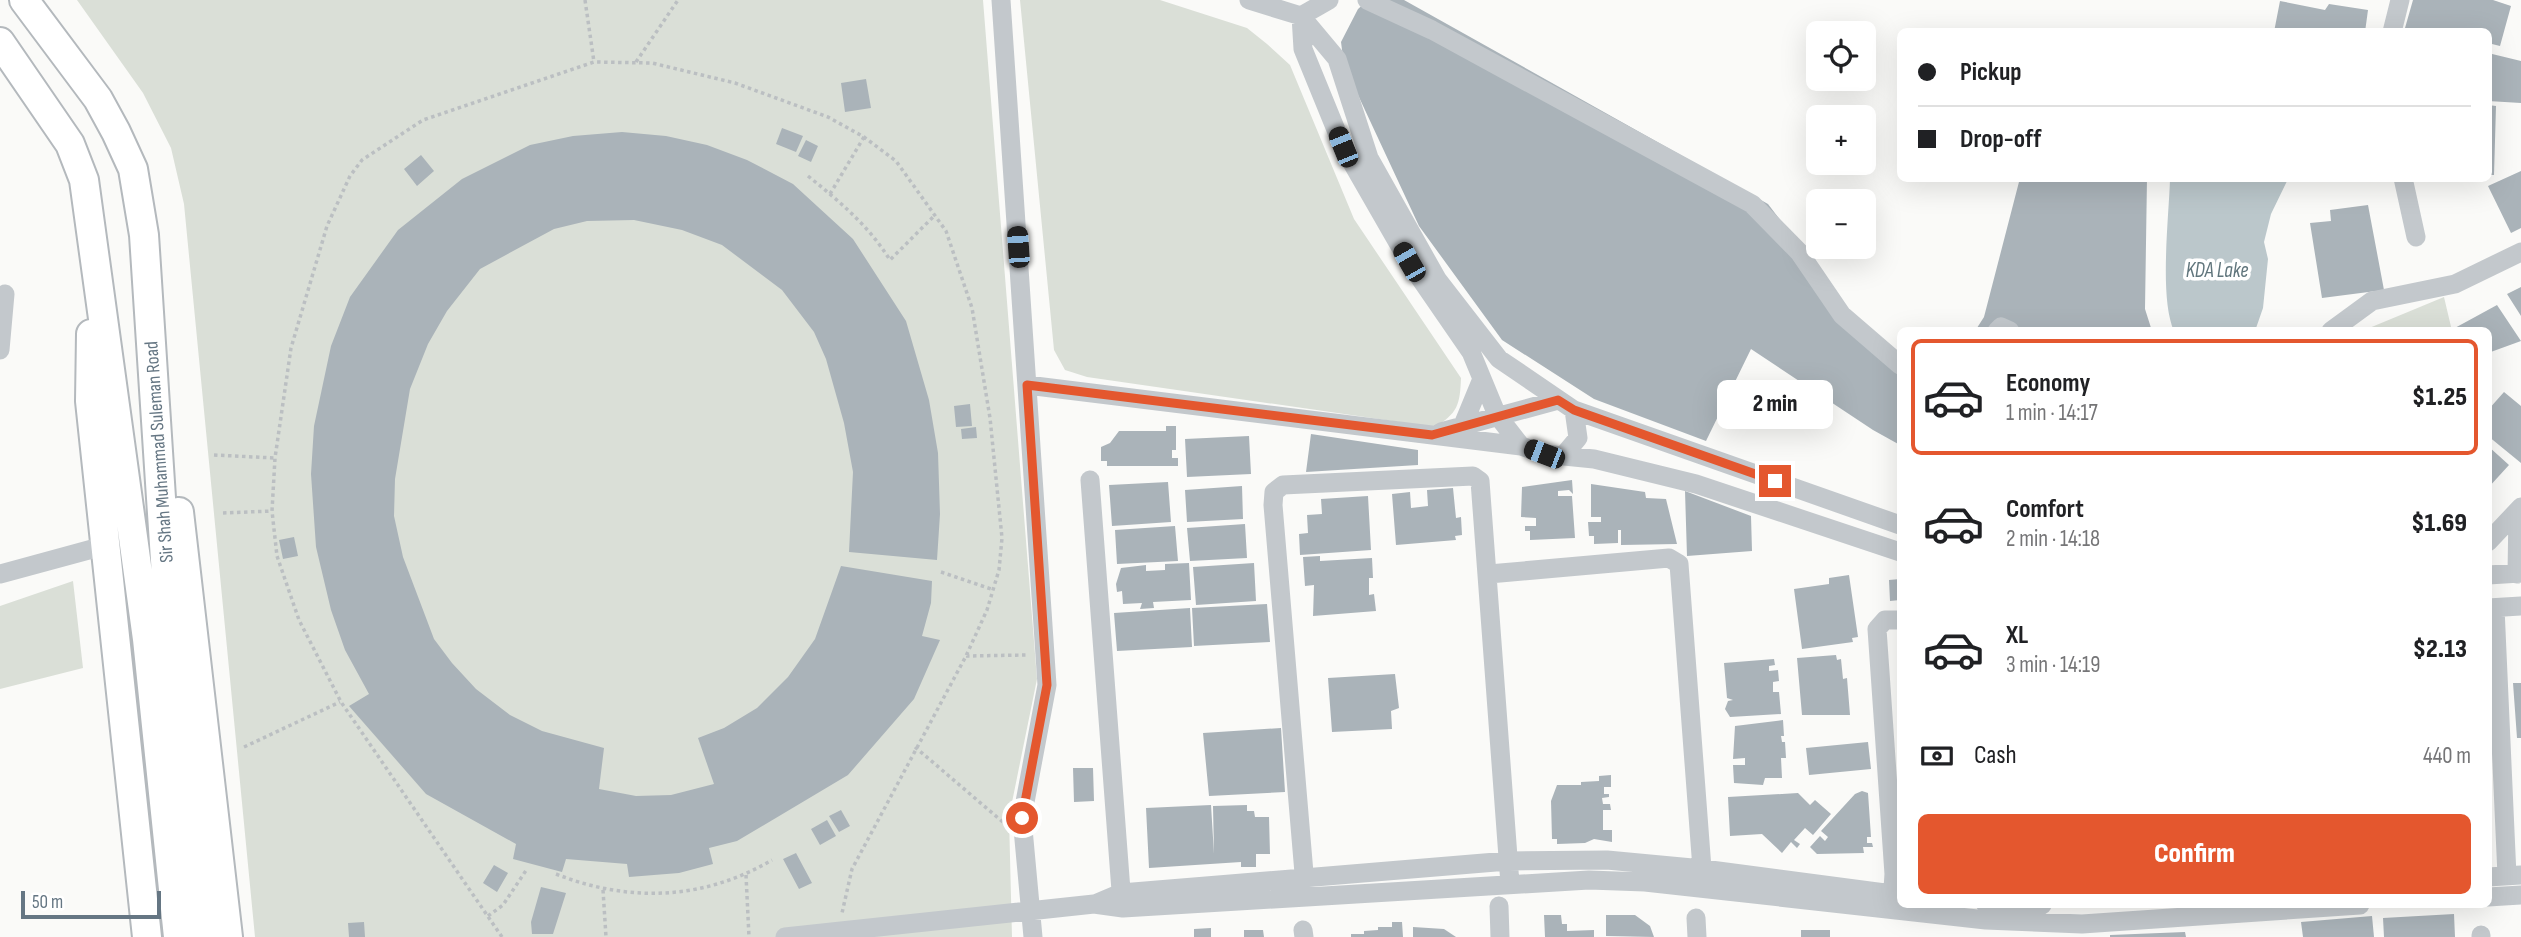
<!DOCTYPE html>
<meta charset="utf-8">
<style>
:root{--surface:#fff;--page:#f2f2f2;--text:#202124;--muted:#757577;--line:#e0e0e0;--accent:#e4572e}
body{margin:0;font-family:"Sofia Sans Condensed",sans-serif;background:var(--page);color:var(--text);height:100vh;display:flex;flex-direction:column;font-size:26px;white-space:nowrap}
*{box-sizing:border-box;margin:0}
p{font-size:23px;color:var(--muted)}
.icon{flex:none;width:38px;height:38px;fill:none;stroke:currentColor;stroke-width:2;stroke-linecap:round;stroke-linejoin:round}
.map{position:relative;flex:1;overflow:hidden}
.drawer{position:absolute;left:1897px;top:327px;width:595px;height:581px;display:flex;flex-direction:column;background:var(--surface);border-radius:10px;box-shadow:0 7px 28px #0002}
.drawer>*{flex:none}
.top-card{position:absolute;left:1897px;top:28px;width:595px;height:154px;border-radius:10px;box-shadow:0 7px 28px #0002;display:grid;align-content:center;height:154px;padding:0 21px;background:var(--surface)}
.controls{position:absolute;left:1806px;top:21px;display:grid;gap:14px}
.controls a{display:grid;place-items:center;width:70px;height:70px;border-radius:10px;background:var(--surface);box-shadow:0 7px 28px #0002;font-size:35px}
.scale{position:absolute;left:21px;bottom:18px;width:140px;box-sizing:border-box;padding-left:7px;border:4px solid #657683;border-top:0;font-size:19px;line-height:24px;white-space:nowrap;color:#657683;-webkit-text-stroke:5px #fff;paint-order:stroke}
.end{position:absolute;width:32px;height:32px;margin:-16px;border:9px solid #e4572e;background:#fff;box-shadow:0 0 0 4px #fff}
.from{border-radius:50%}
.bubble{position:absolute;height:49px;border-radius:10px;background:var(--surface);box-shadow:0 7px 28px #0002;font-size:23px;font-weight:800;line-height:49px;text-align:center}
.car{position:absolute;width:21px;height:42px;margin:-21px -10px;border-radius:9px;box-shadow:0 0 5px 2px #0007;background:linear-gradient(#222 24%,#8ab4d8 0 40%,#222 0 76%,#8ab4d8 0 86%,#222 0)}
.top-card b{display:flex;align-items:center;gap:24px;height:66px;font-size:26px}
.top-card b+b{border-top:2px solid var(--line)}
.top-card i{width:18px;height:18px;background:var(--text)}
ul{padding:12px 0 0;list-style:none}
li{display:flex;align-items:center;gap:21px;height:116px;margin:0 14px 10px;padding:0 7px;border:4px solid transparent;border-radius:10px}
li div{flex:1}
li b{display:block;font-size:26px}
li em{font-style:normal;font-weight:800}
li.on{border-color:var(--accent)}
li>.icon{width:63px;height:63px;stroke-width:1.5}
.pay{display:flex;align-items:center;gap:18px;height:77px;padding:0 21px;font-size:26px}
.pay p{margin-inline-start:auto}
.cta{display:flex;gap:14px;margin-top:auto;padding:14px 21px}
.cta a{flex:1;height:80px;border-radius:10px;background:var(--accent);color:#fff;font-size:28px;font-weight:800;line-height:80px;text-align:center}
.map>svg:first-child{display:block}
.green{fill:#dadfd7}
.water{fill:#bbc7cb}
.building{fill:#aab3b9}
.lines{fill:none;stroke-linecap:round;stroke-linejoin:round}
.highway-casing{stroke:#b4b9bd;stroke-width:32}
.path{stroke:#bbbfc2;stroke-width:3.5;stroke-dasharray:3.5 3.5;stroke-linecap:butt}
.minor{stroke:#c3c8cc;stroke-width:19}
.highway{stroke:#fff;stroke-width:28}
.route{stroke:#e4572e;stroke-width:9}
.labels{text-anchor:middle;stroke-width:7;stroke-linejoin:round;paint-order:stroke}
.street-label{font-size:19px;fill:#657683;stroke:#fff}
.water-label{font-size:21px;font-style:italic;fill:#60757c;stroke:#fff}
</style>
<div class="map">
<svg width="2521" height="937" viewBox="0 0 2521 937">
<rect width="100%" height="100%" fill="#fafaf8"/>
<!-- green -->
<path class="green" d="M77,0H983L1037,679L1009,817L1012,937H255L184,204L171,148L143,93Z
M1020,0H1160L1247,28L1267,44L1290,65L1354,219L1461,378C1460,404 1458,414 1434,427L1087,377L1065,370L1054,350Z
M2444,297L2452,331H2362Z
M73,581L83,668L0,689V606Z"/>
<!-- water -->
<path class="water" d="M2170,179H2288L2271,214L2264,242L2268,259L2263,308L2255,331H2174C2159,298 2169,217 2170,179Z"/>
<!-- building -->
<path class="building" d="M1368,0H1404L1768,204L1852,314L1900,354V445L1873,430L1751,349L1706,441L1594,399L1502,340L1419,226L1344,65L1341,42L1358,9Z
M2413,0H2493L2511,6L2500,46L2488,43V32H2426L2405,28Z
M2280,1L2325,10L2329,4L2368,10L2365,32H2274Z
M2488,53L2521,61V103L2488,101Z
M866,79L871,108L845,112L841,83Z
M2488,105L2496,106L2494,175H2488Z
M782,128L803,136L796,152L776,144Z
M622,132L666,136L707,145L747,160L793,184L853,239L906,321L929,400L938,453L940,514L937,560L849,552L853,472L844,423L826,359L814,332L782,290L722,245L682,230L634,220L587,221L554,229L480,269L447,311L428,344L410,389L395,479L394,516L403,557L434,639L452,663L476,689L510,715L542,731L604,748L599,789L636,796L671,795L714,784L698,738L724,728L757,708L788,677L815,639L841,566L932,581L931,603L922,636L940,640L914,699L848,775L737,841L709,848L713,864L679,873L629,877L627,864L566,859L562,872L513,859L516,844L426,794L349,706L369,694L345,650L331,610L316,547L311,474L314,426L331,346L350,297L398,230L462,179L530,145L573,136Z
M806,140L818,146L811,162L798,156Z
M421,155L434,171L417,186L404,169Z
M2521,171V228L2511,233L2488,186Z
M2020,178H2147L2145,309L2152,331H1975L1984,317Z
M2368,205L2384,290L2322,298L2310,223L2331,221L2330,210Z
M2521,287V316L2507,294Z
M2497,305L2521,341L2488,353V331L2453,329Z
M2504,392L2521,406V463L2488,436V410Z
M970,404L972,426L956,427L954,406Z
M1166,426H1176V450H1172V458H1178V466H1107V461H1101V447L1110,443L1119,431H1166Z
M976,427L977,438L962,439L961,429Z
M1311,434L1418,450V465L1306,472Z
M1249,436L1251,474L1187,477L1185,439Z
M2488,446L2509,465L2488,488Z
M1572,480L1573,494L1569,490L1558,491V496H1572L1575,538L1530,540V531H1525V526H1536V518L1521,517L1522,487Z
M1168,482L1171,522L1112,526L1109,485Z
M1591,484L1645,492L1646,498L1666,499L1677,544L1621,545V530H1618V543L1594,544V536H1589L1588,522H1601V517H1591Z
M1242,486L1243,519L1187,522L1185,490Z
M1453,488L1456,518L1461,517L1462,535L1455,536L1456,540L1396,545L1392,494L1410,492L1411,508L1428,506L1427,490Z
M1685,491L1751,516L1752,551L1687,556Z
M1368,496L1371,550L1300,555L1299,534L1308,533L1307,515L1322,514L1321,499Z
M1245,524L1247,558L1190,561L1187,528Z
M1175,526L1178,561L1117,564L1115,530Z
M294,537L298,556L283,559L279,540Z
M1320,556V561L1372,558L1373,578H1369V595L1374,594L1376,611L1313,616L1314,585L1305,586L1303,557Z
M1189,563L1191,600L1153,602L1154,608L1140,609L1142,603L1123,604L1122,591L1117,592L1116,584L1121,568L1146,565V571L1165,570V564Z
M1254,563L1256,601L1196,605L1193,567Z
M1849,575L1858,637L1852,638L1853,642L1802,649L1794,589L1829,584V578Z
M1900,579V600L1890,601L1889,580Z
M1267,604L1270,642L1194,646L1192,608Z
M1190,608L1192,647L1117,651L1114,613Z
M1836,655L1837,660L1841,659L1843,679L1847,678L1850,715H1802L1797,658Z
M1774,659L1775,665L1769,666V671L1778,670L1779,681L1773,682V692H1779L1781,714L1730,717L1725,709L1728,701L1733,700L1727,698L1724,663Z
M1395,674L1399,708L1391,711L1392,729L1332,732L1328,678Z
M2513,683H2521V738H2517Z
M1783,720L1784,736H1781L1782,742H1785L1786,758H1781L1782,778H1765L1763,785L1734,783L1733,765H1745V758L1733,759L1735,726Z
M1281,728L1285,792L1209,796L1203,733Z
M1868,742L1871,769L1809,775L1806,748Z
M1073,768H1093L1094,801L1074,802Z
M1611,775V787H1604V794H1609V797L1602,798L1603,804H1610L1611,810H1603V830H1612V842L1594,839L1585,843L1557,844V839H1552L1551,801L1557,785H1581V782L1599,781V776Z
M1862,791L1868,793L1871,837H1867V843H1872L1873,847H1863L1864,853L1817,854L1810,847L1820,836L1825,841L1828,837L1821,831L1855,794Z
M1798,793L1810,805L1815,800L1831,814L1813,835L1805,828L1794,840L1800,844L1797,848L1791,842L1782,853L1762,834L1730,836L1728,797Z
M1211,805L1214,854L1213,806L1247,805V811H1254L1255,817H1269L1270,854H1256V867H1241V862L1149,868L1146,808Z
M841,810L850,826L839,832L829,816Z
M827,820L836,836L820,845L811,829Z
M796,853L812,883L799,889L783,859Z
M494,865L508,873L497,892L483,883Z
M541,887L566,893L553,934H532L531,922Z
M2454,914L2455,937H2384L2383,918Z
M1544,915H1561L1562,924H1567V931L1594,930V937H1545Z
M1606,915H1635L1650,926L1654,937L1606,936Z
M2372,916L2374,937H2303L2301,922Z
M364,922L365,937H349L348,923Z
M1392,922H1402L1403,937H1351V934H1364V931L1378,930V927H1392Z
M1413,927L1444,929L1456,937H1413Z
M1211,928V937H1194V929Z
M1244,930H1263L1264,937H1244Z
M1801,930H1830V937H1801Z
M2185,932L2186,937H2110V935Z"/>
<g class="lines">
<defs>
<path id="highway" d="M24,0L98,99L116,132L133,169L144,235L170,637L201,937
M0,42L70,144L84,180L147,639L178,937
M91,334L90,401L147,937
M179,512L228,937"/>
</defs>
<!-- highway casing -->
<use href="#highway" class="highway-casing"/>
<!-- path -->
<path class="path" d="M585,0L594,62
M636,62L678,0
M808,176C840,202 868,225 890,260L935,215
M830,194L864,137
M214,455L275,458
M223,513L272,511
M941,572L994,590
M966,656L1026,655
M244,747L340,702
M915,747L1004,823
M556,874C629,903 704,900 772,860
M746,875L749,937
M603,890L606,937
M488,916L503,905L527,869
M502,937L341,702L299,620L277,556L272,511L275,458L291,348L327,226L350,176L362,160L423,120L594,62L652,63L735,83L828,117L864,137L896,161L946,231L972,308L990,418L1002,538L999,570L987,610L966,656L852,869L842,913"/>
<!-- minor -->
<path class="minor" d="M1001,0L1047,685L1022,818L1033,937
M1249,0L1301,16L1337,59L1369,158L1437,279L1499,359L1574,410L1900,525
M1367,0L1432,30L1752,204L1799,252L1842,315L1900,365
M1301,16L1303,49L1343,147L1409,262L1471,352L1497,415L1521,446L1544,454L1594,459L1696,484L1900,552
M1301,16L1329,0
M2392,32L2400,0
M2403,178L2416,237
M1997,331L2001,327L2010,331
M2331,331L2372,301L2455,284L2521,252
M0,350L5,294
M1027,385L1521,446
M1463,425L1482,379
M1441,432L1558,400
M1563,456L1578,438L1574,410
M1090,480L1122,904
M2488,542L2521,507
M0,574L107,545
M1489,574L1669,558L1679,564L1703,882
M2517,574L2518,510
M2488,575L2521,573
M2488,608L2521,606
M2495,608L2507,876
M2488,877L2521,875
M1306,897L1273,505L1274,492L1283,485L1473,476L1480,481L1510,884
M2488,897L2521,895
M1095,904L1121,893L1508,861L1607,860L1703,869L1900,895
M1892,904L1894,874L1877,629L1885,620H1900
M1986,905H2042
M1499,906L1500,937
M1696,918L1697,937
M1303,930L1304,937
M2481,935V937
M785,937L1094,904L1123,908L1589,880L1645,882L1986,920L2082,924L2360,905"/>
<!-- highway -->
<use href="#highway" class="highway"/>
</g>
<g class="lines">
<!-- route -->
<path class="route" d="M1022,818L1047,685L1027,385L1432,435L1558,400L1574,410L1775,481"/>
</g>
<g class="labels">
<!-- street labels -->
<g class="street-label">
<text transform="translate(158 452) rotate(-94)" y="7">Sir Shah Muhammad Suleman Road</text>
</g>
<!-- water labels -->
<g class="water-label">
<text x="2217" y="277">KDA Lake</text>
</g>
</g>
</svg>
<div class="controls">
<a><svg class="icon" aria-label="locate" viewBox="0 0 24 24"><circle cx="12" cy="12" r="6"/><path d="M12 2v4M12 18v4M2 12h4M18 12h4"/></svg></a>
<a>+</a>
<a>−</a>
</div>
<div class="scale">50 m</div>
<i class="end from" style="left:1022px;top:818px"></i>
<i class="end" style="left:1775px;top:481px"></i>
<div class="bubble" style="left:1717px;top:380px;width:116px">2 min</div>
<i class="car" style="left:1343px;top:147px;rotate:338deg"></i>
<i class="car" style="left:1018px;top:247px;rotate:356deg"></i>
<i class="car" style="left:1409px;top:262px;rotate:330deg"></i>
<i class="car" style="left:1544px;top:454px;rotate:291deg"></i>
<div class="top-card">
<b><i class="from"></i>Pickup</b>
<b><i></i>Drop-off</b>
</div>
<section class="drawer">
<ul>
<li class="on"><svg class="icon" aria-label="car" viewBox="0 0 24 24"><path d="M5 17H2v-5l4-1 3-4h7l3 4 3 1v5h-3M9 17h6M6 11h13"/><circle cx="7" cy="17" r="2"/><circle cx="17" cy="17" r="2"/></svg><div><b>Economy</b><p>1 min · 14:17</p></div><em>$1.25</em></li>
<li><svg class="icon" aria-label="car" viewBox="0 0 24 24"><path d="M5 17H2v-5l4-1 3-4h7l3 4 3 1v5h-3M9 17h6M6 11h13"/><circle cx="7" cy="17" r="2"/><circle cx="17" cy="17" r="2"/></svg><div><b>Comfort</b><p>2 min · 14:18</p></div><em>$1.69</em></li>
<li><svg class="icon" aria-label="car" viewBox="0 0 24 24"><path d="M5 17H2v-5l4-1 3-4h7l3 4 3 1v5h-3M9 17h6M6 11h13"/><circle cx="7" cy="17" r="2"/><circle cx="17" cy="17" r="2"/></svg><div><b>XL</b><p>3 min · 14:19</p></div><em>$2.13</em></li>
</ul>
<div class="pay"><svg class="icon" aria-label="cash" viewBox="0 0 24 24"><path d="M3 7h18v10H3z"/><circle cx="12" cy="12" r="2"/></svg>Cash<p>440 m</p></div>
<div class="cta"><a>Confirm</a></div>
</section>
</div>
